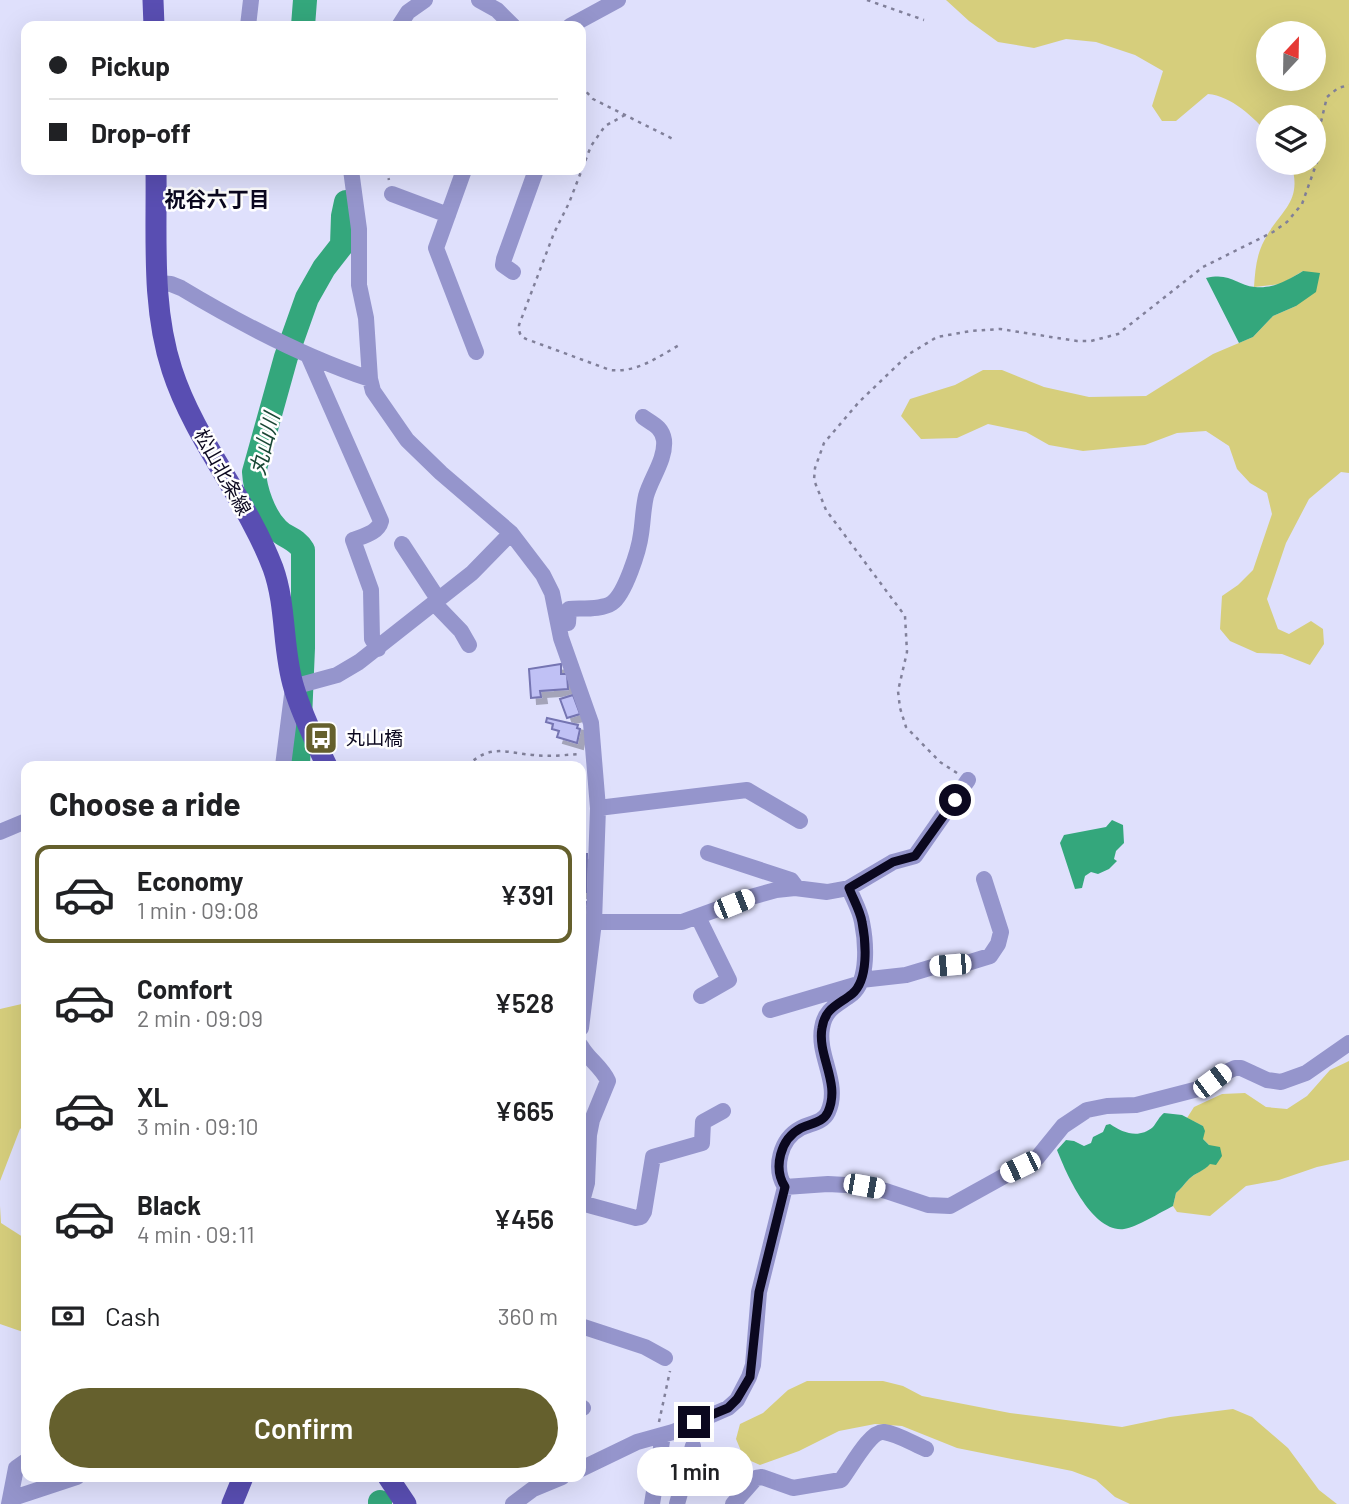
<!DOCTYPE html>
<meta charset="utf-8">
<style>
:root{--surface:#fff;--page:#f6f6f6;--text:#202124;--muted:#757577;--line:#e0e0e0;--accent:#65602d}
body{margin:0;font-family:Barlow,"Noto Sans JP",sans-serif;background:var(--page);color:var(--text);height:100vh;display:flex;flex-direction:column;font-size:26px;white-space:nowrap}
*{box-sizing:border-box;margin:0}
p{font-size:23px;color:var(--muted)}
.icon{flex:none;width:38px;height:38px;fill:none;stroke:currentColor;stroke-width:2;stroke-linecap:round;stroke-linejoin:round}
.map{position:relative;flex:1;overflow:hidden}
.side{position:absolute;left:21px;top:761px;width:565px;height:721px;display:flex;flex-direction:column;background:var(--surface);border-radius:14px;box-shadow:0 7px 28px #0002}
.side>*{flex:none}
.banner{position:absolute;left:21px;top:21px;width:565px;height:154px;border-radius:14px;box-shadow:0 7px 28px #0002;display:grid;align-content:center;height:154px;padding:0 28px;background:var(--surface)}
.needle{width:46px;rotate:22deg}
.controls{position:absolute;left:1256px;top:21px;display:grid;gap:14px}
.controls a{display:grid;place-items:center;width:70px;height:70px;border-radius:50%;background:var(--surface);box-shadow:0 7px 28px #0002;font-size:35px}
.end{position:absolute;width:32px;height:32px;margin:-16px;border:9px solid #0b081f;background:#fff;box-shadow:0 0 0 4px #fff}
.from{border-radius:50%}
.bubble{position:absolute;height:49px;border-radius:24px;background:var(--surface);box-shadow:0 7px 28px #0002;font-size:23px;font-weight:600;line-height:49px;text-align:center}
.car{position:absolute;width:21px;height:42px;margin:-21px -10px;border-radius:9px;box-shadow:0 0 5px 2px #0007;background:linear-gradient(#fff 24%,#345 0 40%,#fff 0 76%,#345 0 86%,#fff 0)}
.banner b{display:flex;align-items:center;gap:24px;height:66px;font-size:26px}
.banner b+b{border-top:2px solid var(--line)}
.banner i{width:18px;height:18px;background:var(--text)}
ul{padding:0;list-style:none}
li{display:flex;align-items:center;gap:21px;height:98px;margin:0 14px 10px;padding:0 14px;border:4px solid transparent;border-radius:14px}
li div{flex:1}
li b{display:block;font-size:26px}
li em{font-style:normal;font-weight:600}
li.active{border-color:var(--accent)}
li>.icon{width:63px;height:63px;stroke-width:1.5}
h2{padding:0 28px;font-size:32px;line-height:84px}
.pay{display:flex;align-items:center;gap:18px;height:77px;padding:0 28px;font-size:26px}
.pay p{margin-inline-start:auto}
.button{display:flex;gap:14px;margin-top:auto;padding:14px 28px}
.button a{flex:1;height:80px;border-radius:42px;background:var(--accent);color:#fff;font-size:28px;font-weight:600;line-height:80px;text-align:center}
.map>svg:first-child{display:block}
.green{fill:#d6ce7c;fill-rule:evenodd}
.water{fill:#34a77c}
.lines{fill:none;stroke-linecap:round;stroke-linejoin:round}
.river{stroke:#34a77c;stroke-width:24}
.building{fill:#c0c1f5;stroke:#7574b2;stroke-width:2;filter:url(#shadow)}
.path{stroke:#81809a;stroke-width:2.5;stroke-dasharray:3.5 5;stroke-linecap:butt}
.street{stroke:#9595cc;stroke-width:16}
.primary{stroke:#594eb2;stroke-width:21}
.route{stroke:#0b081f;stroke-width:9}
.labels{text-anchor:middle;stroke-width:5;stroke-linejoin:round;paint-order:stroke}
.street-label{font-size:19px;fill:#0b081f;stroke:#fff}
.poi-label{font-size:19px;fill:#0b081f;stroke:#fff;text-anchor:start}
.neighbourhood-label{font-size:21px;font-weight:bold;fill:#0b081f;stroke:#fff}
.water-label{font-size:21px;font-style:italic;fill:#1a4836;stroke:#fff}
</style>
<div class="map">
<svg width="1349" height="1504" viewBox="0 0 1349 1504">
<defs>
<filter id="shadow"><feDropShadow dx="6" dy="6" stdDeviation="0" flood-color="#0004"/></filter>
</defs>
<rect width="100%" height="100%" fill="#dfe0fc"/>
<!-- green -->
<path class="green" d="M946,0H1349V473L1341,472L1309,499L1286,543L1267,599L1278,629L1289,634L1311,621L1323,629L1324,644L1310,665L1282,654L1257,653L1230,641L1220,629L1222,596L1238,585L1253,570L1272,514L1267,493L1250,483L1237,469L1229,446L1206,431L1177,433L1145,445L1083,451L1049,445L1026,432L988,424L957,438L921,439L901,416L910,399L955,385L983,370H1002L1044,387L1089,397L1146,396L1213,354L1253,337L1273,316L1296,306L1303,271L1281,284L1254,287C1255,273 1256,258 1262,245C1278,210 1304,205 1291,163H1314V117H1269V135C1254,117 1231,96 1208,94L1176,121H1162L1152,106L1163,71L1135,55L1096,42L1066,39L1034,48L998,42L969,21ZM1269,33H1314V79H1269Z
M26,1003V1124L20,1129L0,1181V1009Z
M1349,1061V1160L1317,1167L1279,1180L1246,1186L1210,1216L1177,1212L1173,1206L1176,1193C1181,1189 1184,1184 1189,1179C1195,1173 1204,1171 1210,1163L1209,1145L1203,1139V1126L1187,1118L1194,1107L1222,1094L1245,1093L1266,1107L1287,1109L1307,1096L1330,1070Z
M0,1206L1,1223L26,1239V1333L0,1324Z
M807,1381H883L903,1386L922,1396L1010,1413L1122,1427L1170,1417L1233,1409L1252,1417L1288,1448L1319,1490L1337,1504H1130L1115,1497L1096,1480L1072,1471L957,1448L902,1426L875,1424L839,1431L799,1451L760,1465L744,1458L736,1439L740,1424L763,1413L788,1390Z"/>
<!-- water -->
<path class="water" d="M1303,271L1320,273L1316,292L1296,306L1273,316L1253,337L1239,343L1206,278C1231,272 1236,285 1255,287C1273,289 1288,280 1303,271Z
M1112,820L1123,825L1124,843L1116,851L1114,859L1117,861L1109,869L1098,874L1091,872L1085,876L1082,888L1075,889L1060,843L1064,835L1106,827Z
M1164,1113L1182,1115L1203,1126L1205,1131L1203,1139L1209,1145L1220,1147L1222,1156L1216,1165L1210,1164C1204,1171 1195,1173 1189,1179C1184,1184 1181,1189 1176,1193L1173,1206C1161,1212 1137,1227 1124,1229C1092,1233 1066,1173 1057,1150L1066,1140L1074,1141L1084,1146L1091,1143L1093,1137L1103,1132L1106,1125L1110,1124C1123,1133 1139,1139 1153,1127C1157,1122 1159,1117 1164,1113Z"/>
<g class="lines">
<!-- river -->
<path class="river" d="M303,26L305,0
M298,766L303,648V550C295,537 286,539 277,529C264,516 255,490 254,472L286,357L307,298L324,268L342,245L343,216L346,202
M380,1504V1502"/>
</g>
<!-- building -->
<path class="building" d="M561,664V674H567L568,689L540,691L541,697L531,698L529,669Z
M573,695L580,714L567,718L560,699Z
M547,718L578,725L577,728L580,729L577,743L557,737L559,731L552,729L553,724L546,722Z
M581,854H587L586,892H581Z
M581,902H586L584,926H581Z"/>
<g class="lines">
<!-- path -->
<path class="path" d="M867,0L924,20
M581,86L593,99L673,139
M625,115L605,126L591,146L569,203L554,233L519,325C519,334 520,337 529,340L610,370C637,373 658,357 681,344
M386,170L389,180
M467,766C491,743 506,753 534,755C549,757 565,755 579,754
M957,773L940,762L906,727L900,708L898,691L907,652L905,616L826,510L814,480L815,468L824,443L859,402L909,354L937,337L971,331L1000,329L1077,341H1091L1118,334L1203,267L1273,232L1287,222L1302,204L1318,159L1320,126L1327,97L1338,88L1349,85
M659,1422L670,1371"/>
<!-- street -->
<path class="street" d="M479,0L497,10L513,26
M248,26L251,0
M399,26L408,12L425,0
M570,26L618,0
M351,170L359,229V285L366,318L370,379L373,391L407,440L441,473L511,533L543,575L552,593L561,638L591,723L598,808L594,922L581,1028
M464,170L436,248L476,352
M392,194L448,215
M513,272L503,265L504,259L536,170
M158,283L171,284L181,288C241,324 304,357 370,379
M308,355L381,521C378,533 363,536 353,540L371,590L372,639L378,649
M402,544L438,599
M434,603L461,631L469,645
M559,624L568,623L569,609C581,608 602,610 612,603C625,594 639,550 641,534C643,521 643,509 646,496C651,478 666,459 664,440C662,427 653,424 643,417
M283,766L293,687L337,675L359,662L472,573L511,533
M598,808L747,790L800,821
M0,832L26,821
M708,853L791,880L797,888
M849,888L893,862L915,856L968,780
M698,917L729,980L701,996
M861,980L906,975L936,966L964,964L990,956L998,944L1001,932L984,879
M770,1010L855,985
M581,1046C588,1059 602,1067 608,1081L592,1120L589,1135L587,1183L581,1205
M785,1187L828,1184L864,1186L886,1191L928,1205L950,1206L1037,1158L1063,1126L1087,1110L1107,1106L1136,1105L1202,1088L1224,1073L1235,1068H1241L1267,1080L1281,1082L1306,1073L1349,1043
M581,1203L636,1218L641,1217L644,1212L653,1157L702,1143L703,1122L723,1111
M581,1326L645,1347L665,1358
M581,1407L583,1408
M581,1469L637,1442L673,1432L728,1408L737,1400L749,1377L753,1365L759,1292L785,1187C773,1168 780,1139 801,1128C811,1123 823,1123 828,1112C841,1084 817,1056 822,1028C825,1008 838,1005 852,994C869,980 866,942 862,922C860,910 853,899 849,888L827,892L795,888L776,890L751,897L682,922H594
M10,1499L16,1468L26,1461
M9,1504L10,1499L77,1477
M513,1504L533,1489L562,1477
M652,1504L663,1435
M677,1504L693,1446
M733,1504L756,1478L762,1477L793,1488L841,1480C850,1469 870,1430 884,1432C898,1434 914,1444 926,1449"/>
<!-- primary -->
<path class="primary" d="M153,0L154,26
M156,170C157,236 151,306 172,370C195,441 247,499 273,568C287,607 282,650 294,688C302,715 315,741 327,766
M388,1477L406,1504
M232,1504L243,1477"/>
</g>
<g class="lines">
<!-- route -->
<path class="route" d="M694,1422L728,1408L737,1399L750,1377L759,1292L785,1187C773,1168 780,1139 801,1128C811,1123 823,1123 828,1112C841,1083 817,1056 822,1028C825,1008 838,1005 852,994C869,980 866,942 862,922C860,910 853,899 849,888L893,862L915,856L955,800"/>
</g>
<!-- icons -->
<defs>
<symbol id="bus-square" viewBox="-11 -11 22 22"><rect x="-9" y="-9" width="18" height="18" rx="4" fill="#65602d" stroke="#fff"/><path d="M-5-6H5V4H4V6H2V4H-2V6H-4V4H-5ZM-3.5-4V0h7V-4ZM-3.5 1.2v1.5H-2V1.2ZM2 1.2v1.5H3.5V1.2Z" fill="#fff"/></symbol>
</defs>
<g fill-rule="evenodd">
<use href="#bus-square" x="302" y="719" width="38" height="38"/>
</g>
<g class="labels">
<!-- street labels -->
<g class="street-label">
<text transform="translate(223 472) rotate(61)" y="7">松山北条線</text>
</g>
<!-- poi labels -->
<g class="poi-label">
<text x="346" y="745">丸山橋</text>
</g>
<!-- neighbourhood labels -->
<g class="neighbourhood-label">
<text x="217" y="207">祝谷六丁目</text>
</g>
<!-- water labels -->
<g class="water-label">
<text transform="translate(265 444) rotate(-76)" y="7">丸山川</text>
</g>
</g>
</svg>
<div class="controls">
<a><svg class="needle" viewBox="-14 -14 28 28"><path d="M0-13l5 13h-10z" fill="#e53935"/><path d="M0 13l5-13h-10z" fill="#757577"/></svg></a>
<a><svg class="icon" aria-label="layers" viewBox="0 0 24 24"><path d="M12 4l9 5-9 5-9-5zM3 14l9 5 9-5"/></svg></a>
</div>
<i class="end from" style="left:955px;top:800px"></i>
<i class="end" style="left:694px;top:1422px"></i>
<div class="bubble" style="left:637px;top:1447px;width:116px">1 min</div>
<i class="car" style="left:734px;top:904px;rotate:68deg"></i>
<i class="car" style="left:950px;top:965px;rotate:265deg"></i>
<i class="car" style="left:1212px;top:1081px;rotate:53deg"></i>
<i class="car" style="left:1020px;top:1167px;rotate:244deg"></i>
<i class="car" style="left:864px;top:1186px;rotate:100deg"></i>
<div class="banner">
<b><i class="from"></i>Pickup</b>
<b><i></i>Drop-off</b>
</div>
<section class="side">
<h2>Choose a ride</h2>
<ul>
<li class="active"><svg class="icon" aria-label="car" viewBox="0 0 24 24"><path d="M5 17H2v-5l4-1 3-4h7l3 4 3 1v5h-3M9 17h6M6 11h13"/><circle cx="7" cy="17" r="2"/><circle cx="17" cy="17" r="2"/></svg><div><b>Economy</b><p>1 min · 09:08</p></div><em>¥391</em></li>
<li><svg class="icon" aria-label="car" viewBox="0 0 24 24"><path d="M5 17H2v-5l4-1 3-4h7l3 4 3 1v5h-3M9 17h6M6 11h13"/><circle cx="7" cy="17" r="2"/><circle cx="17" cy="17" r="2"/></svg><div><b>Comfort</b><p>2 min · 09:09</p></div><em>¥528</em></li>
<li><svg class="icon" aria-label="car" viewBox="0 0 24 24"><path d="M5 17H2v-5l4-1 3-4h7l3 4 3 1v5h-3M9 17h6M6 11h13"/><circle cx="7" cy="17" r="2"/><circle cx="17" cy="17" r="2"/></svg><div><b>XL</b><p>3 min · 09:10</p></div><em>¥665</em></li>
<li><svg class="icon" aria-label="car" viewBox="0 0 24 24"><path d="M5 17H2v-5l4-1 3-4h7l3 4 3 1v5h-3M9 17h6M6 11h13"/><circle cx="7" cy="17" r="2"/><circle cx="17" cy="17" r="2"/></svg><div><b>Black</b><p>4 min · 09:11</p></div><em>¥456</em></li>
</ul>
<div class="pay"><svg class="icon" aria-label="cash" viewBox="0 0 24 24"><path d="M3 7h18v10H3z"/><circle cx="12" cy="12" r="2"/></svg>Cash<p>360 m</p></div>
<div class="button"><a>Confirm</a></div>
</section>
</div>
